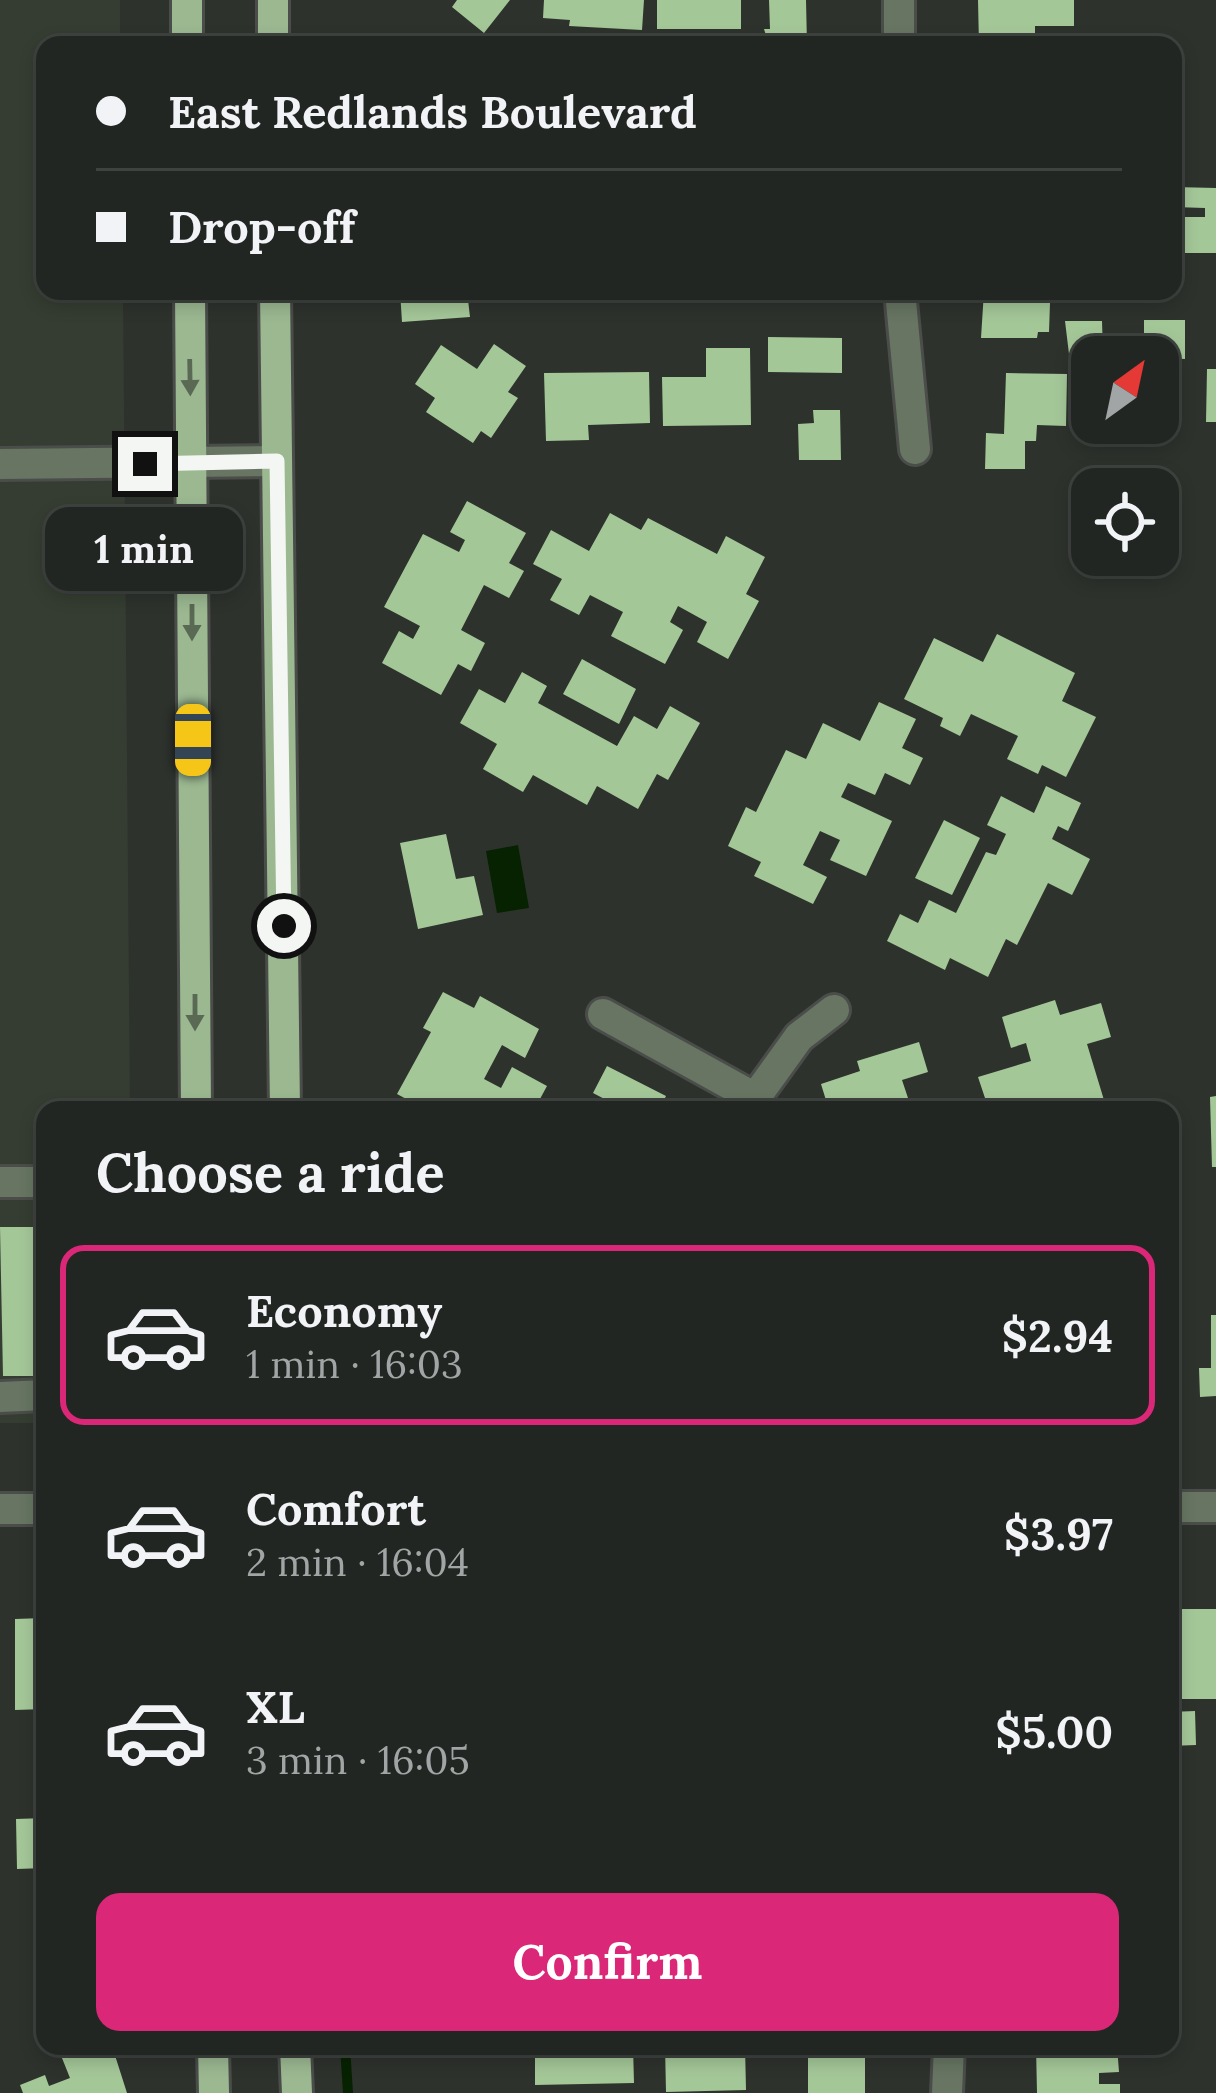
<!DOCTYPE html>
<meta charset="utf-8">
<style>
:root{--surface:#222622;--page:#2e322f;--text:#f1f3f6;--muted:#a2a5a5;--line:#3f4340;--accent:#db2777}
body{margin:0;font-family:Lora,serif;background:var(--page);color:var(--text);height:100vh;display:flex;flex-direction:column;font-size:45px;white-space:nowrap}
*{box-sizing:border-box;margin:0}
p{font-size:39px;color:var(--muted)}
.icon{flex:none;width:66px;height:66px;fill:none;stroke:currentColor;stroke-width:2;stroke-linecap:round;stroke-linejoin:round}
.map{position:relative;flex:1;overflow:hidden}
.details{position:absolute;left:36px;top:1101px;width:1143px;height:954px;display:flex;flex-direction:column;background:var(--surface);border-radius:24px;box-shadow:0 6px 18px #0003,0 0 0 3px var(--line)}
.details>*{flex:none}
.hud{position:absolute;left:36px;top:36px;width:1146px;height:264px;border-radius:24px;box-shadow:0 6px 18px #0003,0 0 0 3px var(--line);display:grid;align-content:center;height:264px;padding:0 60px;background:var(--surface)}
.needle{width:78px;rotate:33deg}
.buttons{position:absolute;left:1071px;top:336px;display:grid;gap:24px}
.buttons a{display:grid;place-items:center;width:108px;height:108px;border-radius:24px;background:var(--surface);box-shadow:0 6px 18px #0003,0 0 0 3px var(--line);font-size:60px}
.end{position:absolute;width:54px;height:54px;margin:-27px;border:15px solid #f3f6f2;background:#111;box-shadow:0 0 0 6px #111}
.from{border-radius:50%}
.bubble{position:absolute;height:84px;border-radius:24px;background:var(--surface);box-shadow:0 6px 18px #0003,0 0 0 3px var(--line);font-size:39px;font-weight:700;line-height:84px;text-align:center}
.car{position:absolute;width:36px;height:72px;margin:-36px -18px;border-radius:15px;box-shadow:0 0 9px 3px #0007;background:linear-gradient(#f5c518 24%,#345 0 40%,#f5c518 0 76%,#345 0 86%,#f5c518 0)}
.hud b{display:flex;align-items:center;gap:42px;height:114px;font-size:45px}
.hud b+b{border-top:3px solid var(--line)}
.hud i{width:30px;height:30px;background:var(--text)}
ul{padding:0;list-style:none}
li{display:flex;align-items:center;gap:36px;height:180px;margin:0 24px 18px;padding:0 36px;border:6px solid transparent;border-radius:24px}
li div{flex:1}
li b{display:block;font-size:45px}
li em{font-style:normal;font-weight:700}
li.current{border-color:var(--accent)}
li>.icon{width:108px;height:108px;stroke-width:1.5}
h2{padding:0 60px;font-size:54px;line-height:144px}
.cta{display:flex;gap:24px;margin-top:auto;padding:24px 60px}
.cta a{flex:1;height:138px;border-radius:24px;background:var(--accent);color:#fff;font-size:48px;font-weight:700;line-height:138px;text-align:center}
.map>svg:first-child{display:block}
.built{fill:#353d32}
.water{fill:#062200}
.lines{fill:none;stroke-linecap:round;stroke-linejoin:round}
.stream{stroke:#062200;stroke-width:10}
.building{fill:#a4c798}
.minor-casing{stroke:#4a4d49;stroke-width:36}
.major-casing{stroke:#4a4d49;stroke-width:36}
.minor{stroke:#677562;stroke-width:30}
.major{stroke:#9bb891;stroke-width:30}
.oneway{fill:#5a6954}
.route{stroke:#f3f6f2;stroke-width:15}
</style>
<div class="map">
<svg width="1216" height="2093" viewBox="0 0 1216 2093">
<rect width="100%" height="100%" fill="#2e322d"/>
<!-- built -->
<path class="built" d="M0,0H120V45H45V291H123L130,1110H45V1423H0Z"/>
<!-- water -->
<path class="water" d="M518,845L529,908L497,913L486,851Z"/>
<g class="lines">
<!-- stream -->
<path class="stream" d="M345,2046L348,2093"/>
</g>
<!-- building -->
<path class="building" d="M457,0H510L484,33L452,7Z
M544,0H644L642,30L569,26L570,20L543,18Z
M657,0H741V29H657Z
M769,0H806L807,45H769L764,29H770Z
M978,0H1074V26H1035V45H979Z
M1174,187L1216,188V253H1181V217H1205V208L1174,207Z
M400,291H467L470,317L402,322Z
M984,291H1034V299L1050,303L1049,332H1038L1037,338H981Z
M1144,320H1185V359L1144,357Z
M1065,321H1102L1103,353L1069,354Z
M768,337L842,338V373L768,372Z
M494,344L526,366L508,392L518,398L491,438L481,431L473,443L426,412L435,398L415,384L441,345L477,369Z
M706,348H750L751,425L663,426L662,377H706Z
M1207,369H1216V422H1206Z
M649,372L650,423L588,425L589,440L546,441L544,373Z
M1006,373L1067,374L1066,426L1037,425L1036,441H1025V469H985L986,433L1004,434Z
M813,410H840L841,460H799L798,424L814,423Z
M467,501L526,533L509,563L524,571L509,598L484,585L461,630L485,643L471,671L458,664L441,695L382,663L399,631L413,639L420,626L384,607L423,534L459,552L465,540L450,532Z
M610,513L641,530L648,518L717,554L726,536L765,557L746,594L759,601L728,659L697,642L707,622L678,606L670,622L683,630L665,664L611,636L623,612L590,595L579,615L550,600L562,579L533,564L551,530L589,551Z
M997,634L1075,673L1062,701L1096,717L1066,777L1042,765L1038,774L1007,759L1018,736L971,714L960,736L940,726L943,718L904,699L934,638L983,662Z
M582,659L636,689L619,724L563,694Z
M522,672L547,686L538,703L617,746L634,716L657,729L670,706L700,723L668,780L657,774L638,809L597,786L587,805L533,775L523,792L483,769L497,744L460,723L479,689L505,703Z
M879,702L916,719L902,748L923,758L910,785L885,773L875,795L848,783L841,797L892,821L866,876L830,860L840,840L820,831L803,865L827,877L813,904L754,876L761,862L728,846L746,807L756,812L786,750L806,759L823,723L860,741Z
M1046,786L1081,803L1068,831L1058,826L1052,839L1090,859L1072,895L1048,883L1017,945L1006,939L988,977L950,958L945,970L887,941L900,914L918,923L929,900L956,913L986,852L996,855L1006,834L987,825L1001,796L1034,813Z
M944,820L980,838L952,895L915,878Z
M446,834L456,879L474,876L483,915L418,929L400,843Z
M443,992L474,1008L480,996L539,1029L525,1058L502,1045L484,1079L501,1088L512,1067L547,1086L534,1110H416L419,1106L397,1094L431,1032L423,1028Z
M1055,1000L1060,1015L1101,1003L1111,1037L1087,1044L1107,1110H989L978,1077L1031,1061L1026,1043L1011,1048L1002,1017Z
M919,1042L928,1072L902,1080L908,1098L872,1110H829L821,1084L860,1071L857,1061Z
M607,1066L666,1096L659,1110H610L614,1104L593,1093Z
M1216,1096V1167H1212L1210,1097Z
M0,1227H45V1376H3Z
M1211,1315H1216V1396L1200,1397L1199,1368H1211Z
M1170,1609H1216V1699H1170V1663H1176V1656H1170Z
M43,1618L45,1709L15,1710V1619Z
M1195,1711L1196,1745L1170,1746V1712Z
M45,1818V1868L17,1869L16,1819Z
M63,2046H112L127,2093H23L20,2085L45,2075L49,2086L70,2078L58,2048Z
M535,2046H633L634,2083L535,2085Z
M665,2046H745L746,2090L666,2092Z
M808,2046H865V2093H808Z
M1036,2046H1117L1119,2072L1099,2073V2084H1120V2093H1037Z"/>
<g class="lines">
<defs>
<path id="minor" d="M899,0V45
M900,291L915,449
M0,464L277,461
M603,1014L755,1098
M755,1110V1098L799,1037L834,1010
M0,1182H45
M0,1397L45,1395
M1170,1507H1216
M0,1509H45
M947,2093L949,2046"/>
<path id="major" d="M187,0V45
M273,0V45
M190,291L196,1110
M275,291L285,1110
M213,2046L214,2093
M295,2046L297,2093"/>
</defs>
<!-- minor casing -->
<use href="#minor" class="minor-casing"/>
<!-- major casing -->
<use href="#major" class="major-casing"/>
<!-- minor -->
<use href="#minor" class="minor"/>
<!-- major -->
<use href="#major" class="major"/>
</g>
<!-- one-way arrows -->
<defs><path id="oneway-solid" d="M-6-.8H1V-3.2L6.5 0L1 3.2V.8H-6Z" transform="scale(3)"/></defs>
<g class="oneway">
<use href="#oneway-solid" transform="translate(190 377) rotate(89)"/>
<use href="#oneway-solid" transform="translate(192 622) rotate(90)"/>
<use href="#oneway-solid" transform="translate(195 1012) rotate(90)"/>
</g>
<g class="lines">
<!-- route -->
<path class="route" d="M145,464L277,461L284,926"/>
</g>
</svg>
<div class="buttons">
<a><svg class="needle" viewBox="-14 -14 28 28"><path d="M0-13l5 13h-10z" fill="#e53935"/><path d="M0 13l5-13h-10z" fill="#a2a5a5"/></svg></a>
<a><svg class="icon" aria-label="locate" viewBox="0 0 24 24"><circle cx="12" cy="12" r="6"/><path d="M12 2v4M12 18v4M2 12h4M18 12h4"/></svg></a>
</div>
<i class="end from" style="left:284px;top:926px"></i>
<i class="end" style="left:145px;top:464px"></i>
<div class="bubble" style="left:45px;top:507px;width:198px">1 min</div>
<i class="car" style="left:193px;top:740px;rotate:180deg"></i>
<div class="hud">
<b><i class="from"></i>East Redlands Boulevard</b>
<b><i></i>Drop-off</b>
</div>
<section class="details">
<h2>Choose a ride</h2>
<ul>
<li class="current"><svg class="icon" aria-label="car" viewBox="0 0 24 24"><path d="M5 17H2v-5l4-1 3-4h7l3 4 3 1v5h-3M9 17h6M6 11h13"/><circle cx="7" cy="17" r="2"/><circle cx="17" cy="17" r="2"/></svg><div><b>Economy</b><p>1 min · 16:03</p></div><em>$2.94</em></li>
<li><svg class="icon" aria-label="car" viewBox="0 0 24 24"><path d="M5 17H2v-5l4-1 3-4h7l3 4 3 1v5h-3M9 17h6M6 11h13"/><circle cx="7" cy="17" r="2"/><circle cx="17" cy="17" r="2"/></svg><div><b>Comfort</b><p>2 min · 16:04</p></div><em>$3.97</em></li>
<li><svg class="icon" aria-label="car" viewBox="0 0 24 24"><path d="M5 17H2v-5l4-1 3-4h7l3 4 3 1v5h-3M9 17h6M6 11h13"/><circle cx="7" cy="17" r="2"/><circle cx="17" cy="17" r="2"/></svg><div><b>XL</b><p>3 min · 16:05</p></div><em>$5.00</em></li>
</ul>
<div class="cta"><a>Confirm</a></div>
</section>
</div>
